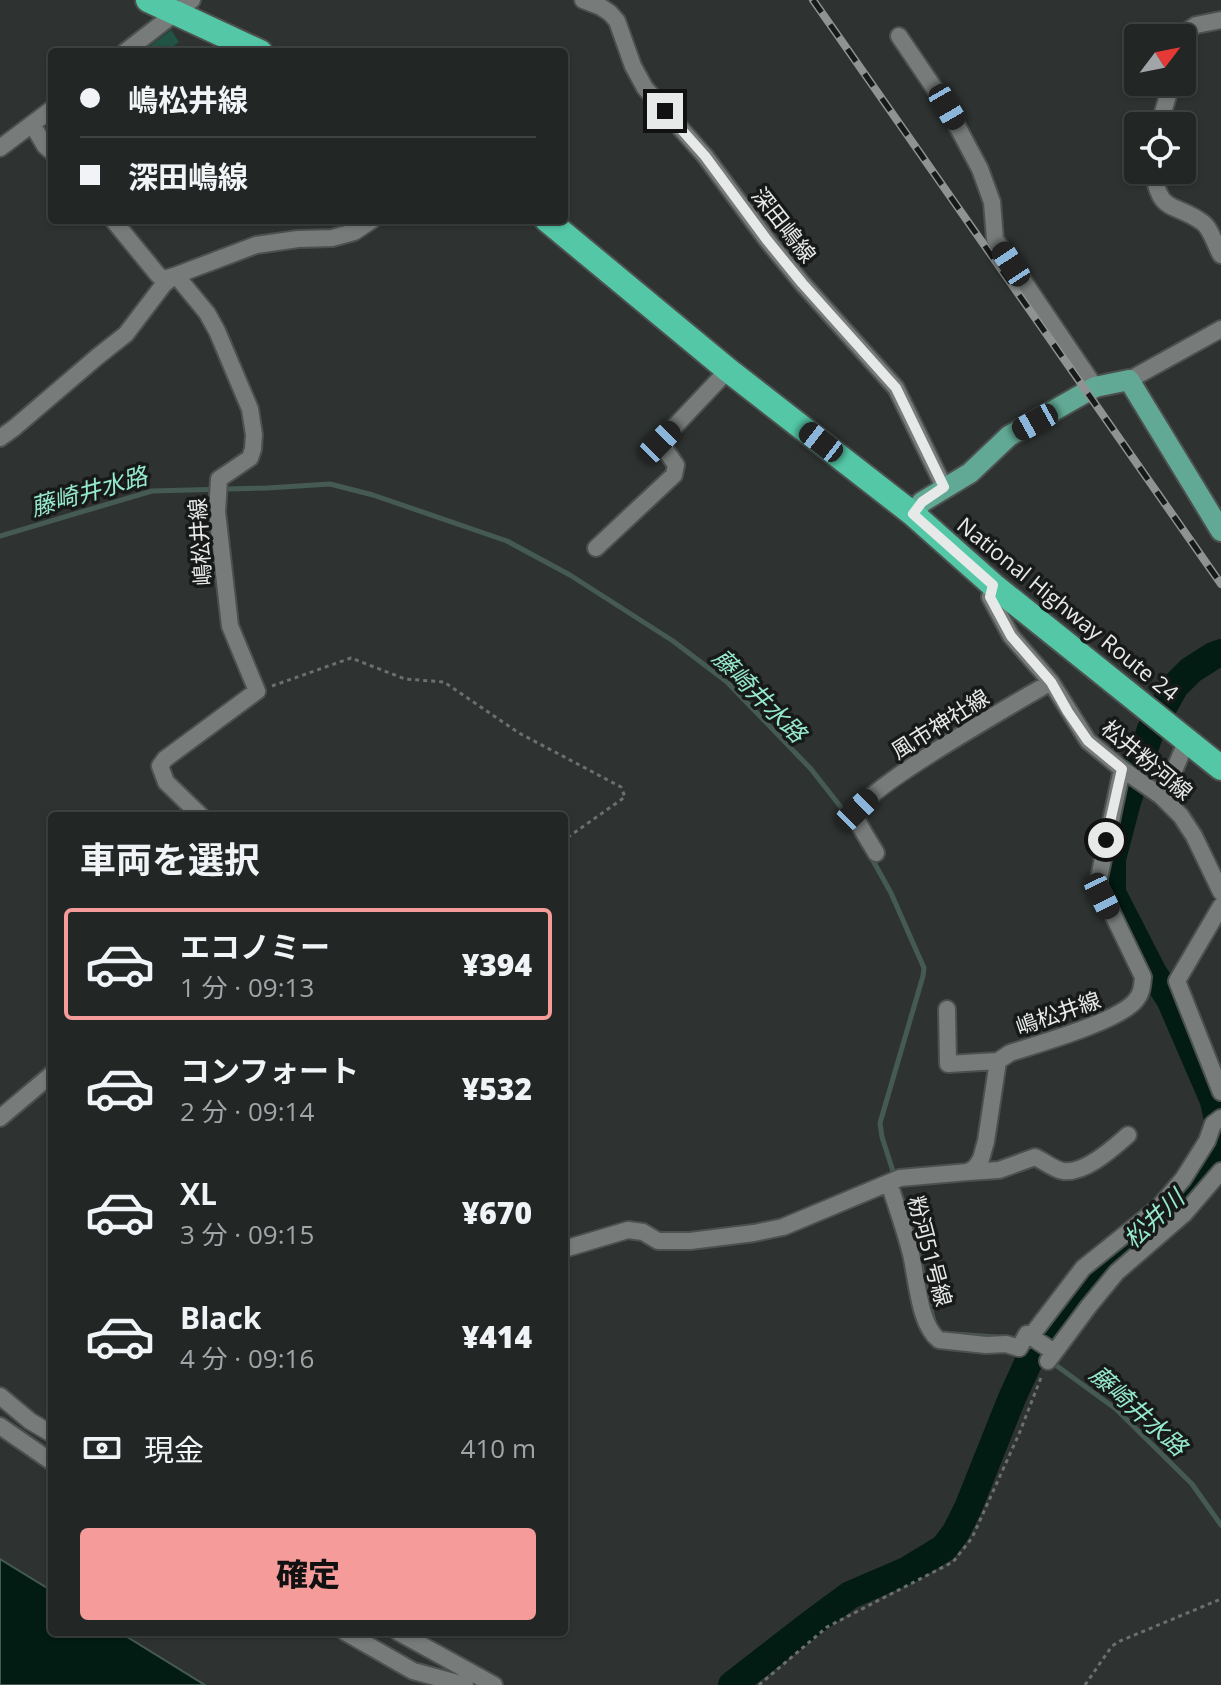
<!DOCTYPE html>
<html lang="ja">
<meta charset="utf-8">
<style>
:root{--surface:#222625;--page:#2e3232;--text:#f1f3f6;--muted:#a2a5a7;--line:#3f4342;--accent:#f59b99}
body{margin:0;font-family:"Open Sans","Noto Sans JP",sans-serif;background:var(--page);color:var(--text);height:100vh;display:flex;flex-direction:column;font-size:30px;white-space:nowrap}
*{box-sizing:border-box;margin:0}
p{font-size:26px;color:var(--muted)}
.icon{flex:none;width:44px;height:44px;fill:none;stroke:currentColor;stroke-width:2;stroke-linecap:round;stroke-linejoin:round}
.map{position:relative;flex:1;overflow:hidden}
.drawer{position:absolute;left:48px;top:812px;width:520px;height:824px;display:flex;flex-direction:column;background:var(--surface);border-radius:8px;box-shadow:0 2px 6px #0004,0 0 0 2px var(--line)}
.drawer>*{flex:none}
.banner{position:absolute;left:48px;top:48px;width:520px;height:176px;border-radius:8px;box-shadow:0 2px 6px #0004,0 0 0 2px var(--line);display:grid;align-content:center;height:176px;padding:0 32px;background:var(--surface)}
.needle{width:52px;rotate:58deg}
.controls{position:absolute;left:1124px;top:24px;display:grid;gap:16px}
.controls a{display:grid;place-items:center;width:72px;height:72px;border-radius:8px;background:var(--surface);box-shadow:0 2px 6px #0004,0 0 0 2px var(--line);font-size:40px}
.end{position:absolute;width:36px;height:36px;margin:-18px;border:10px solid #e6e9e8;background:#111;box-shadow:0 0 0 4px #111}
.from{border-radius:50%}
.car{position:absolute;width:24px;height:48px;margin:-24px -12px;border-radius:10px;box-shadow:0 0 6px 2px #0007;background:linear-gradient(#222 24%,#8ab4d8 0 40%,#222 0 76%,#8ab4d8 0 86%,#222 0)}
.banner b{display:flex;align-items:center;gap:28px;height:76px;font-size:30px}
.banner b+b{border-top:2px solid var(--line)}
.banner i{width:20px;height:20px;background:var(--text)}
ul{padding:0;list-style:none}
li{display:flex;align-items:center;gap:24px;height:112px;margin:0 16px 12px;padding:0 16px;border:4px solid transparent;border-radius:8px}
li div{flex:1}
li b{display:block;font-size:30px}
li em{font-style:normal;font-weight:800}
li.current{border-color:var(--accent)}
li>.icon{width:72px;height:72px;stroke-width:1.5}
h2{padding:0 32px;font-size:36px;line-height:96px}
.pay{display:flex;align-items:center;gap:20px;height:88px;padding:0 32px;font-size:30px}
.pay p{margin-inline-start:auto}
.primary-button{display:flex;gap:16px;margin-top:auto;padding:16px 32px}
.primary-button a{flex:1;height:92px;border-radius:8px;background:var(--accent);color:#111;font-size:32px;font-weight:800;line-height:92px;text-align:center}
.map>svg:first-child{display:block}
.water{fill:#021c14;stroke:#465a54;stroke-width:2}
.lines{fill:none;stroke-linecap:round;stroke-linejoin:round}
.stream{stroke:#465a54;stroke-width:5}
.river{stroke:#021c14;stroke-width:28}
.building{fill:#215445}
.minor-casing{stroke:#4c514f;stroke-width:20}
.major-casing{stroke:#4c514f;stroke-width:24}
.highway-casing{stroke:#4c514f;stroke-width:28}
.path{stroke:#6b706e;stroke-width:3;stroke-dasharray:4 4;stroke-linecap:butt}
.minor{stroke:#777c7a;stroke-width:16}
.major{stroke:#61a994;stroke-width:20}
.highway{stroke:#53c7a6;stroke-width:24}
.rail-casing{stroke:#8f9391;stroke-width:8}
.rail{stroke:#181a19;stroke-width:5;stroke-dasharray:15;stroke-linecap:butt}
.route{stroke:#e6e9e8;stroke-width:10}
.labels{text-anchor:middle;stroke-width:7;stroke-linejoin:round;paint-order:stroke}
.street-label{font-size:22px;fill:#e6e9e8;stroke:#181a19}
.water-label{font-size:24px;font-style:italic;fill:#95e9cd;stroke:#181a19}
</style>
<div class="map">
<svg width="1221" height="1685" viewBox="0 0 1221 1685">
<rect width="100%" height="100%" fill="#2e3331"/>
<!-- water -->
<path class="water" d="M0,1559L52,1591V1632H119L205,1685H0Z"/>
<g class="lines">
<!-- stream -->
<path class="stream" d="M0,536L152,491L267,488L330,484L373,495L507,541L570,575L673,641L727,682L811,769L851,820
M871,857L891,893L924,968L923,976L880,1123L882,1137L909,1221
M921,1265L934,1322
M954,1334L996,1337
M1057,1366L1116,1409L1192,1484L1221,1525"/>
<!-- river -->
<path class="river" d="M732,1685L812,1623L850,1595L908,1570L944,1548L956,1532L968,1508L1012,1398L1040,1337L1088,1280L1188,1187L1203,1170L1218,1141L1219,1124L1214,1101L1170,999L1153,973L1112,893V859L1127,802L1151,729L1175,686L1191,670L1213,656L1221,653"/>
</g>
<!-- building -->
<path class="building" d="M171,30L179,42L165,52H154L150,46Z"/>
<g class="lines">
<defs>
<path id="minor" d="M583,0L601,7L610,13L617,21L633,66L645,88L705,156L767,240L802,283L896,388L944,487
M899,36L947,107L980,169L992,202L995,239L1095,387
M1179,38L1180,36L1196,25L1221,20
M125,52L192,0
M32,124L45,146L52,152
M1159,126L1172,82
M0,148L52,109
M1153,170C1160,215 1172,201 1202,222C1211,228 1215,245 1221,255
M113,220L158,275L164,279L174,276L179,279L207,313L217,331L250,409L254,435L253,449L250,458L219,479L217,512L230,626L257,691L165,759L160,766L166,782L201,816
M1129,380L1221,329
M0,438L14,428L97,357L126,334L164,284L174,276L256,245L298,239L332,238L354,232L372,220
M596,548L674,475L676,465L660,442L728,370
M993,585L990,597L1011,636L1051,682L1088,741L1122,769L1161,796L1181,816L1194,836L1221,892
M1161,796L1168,785L1187,740
M876,853C872,845 856,823 857,815C859,790 1023,699 1051,682
M1221,906L1177,981L1221,1092
M947,1009L948,1064L998,1061
M0,1118L52,1074
M968,1172L999,1170L1035,1157C1044,1161 1053,1169 1063,1171C1085,1174 1113,1148 1128,1135
M889,1183C896,1205 904,1227 910,1250C917,1275 918,1324 939,1340L986,1345L1006,1344L1019,1348L1027,1334L1054,1352
M564,1249L628,1230L643,1232L658,1241H690L754,1233L783,1227L900,1178L968,1172L975,1168L981,1159L986,1141L998,1061L1010,1053C1038,1044 1120,1021 1136,1000C1142,993 1142,986 1143,977L1099,886V878L1122,769
M1031,1336L1083,1268L1159,1207L1183,1179L1207,1141L1213,1124L1221,1118
M1048,1361L1089,1306L1117,1272L1184,1214L1221,1171
M0,1396L30,1421L52,1434
M0,1426L52,1462
M345,1632L413,1671L465,1685
M398,1632L494,1685"/>
<path id="major" d="M913,514L922,502L970,473L1009,436L1095,387L1129,380L1221,531"/>
<path id="highway" d="M148,0L260,52
M547,220L728,370L913,514L993,585L1221,768"/>
</defs>
<!-- minor casing -->
<use href="#minor" class="minor-casing"/>
<!-- major casing -->
<use href="#major" class="major-casing"/>
<!-- highway casing -->
<use href="#highway" class="highway-casing"/>
<!-- path -->
<path class="path" d="M272,686L351,658L405,679L444,682L519,733L621,787L625,797L564,840
M759,1685L827,1627L953,1562L972,1538L1019,1434L1042,1375
M1085,1685L1112,1646L1120,1641L1221,1599"/>
<!-- minor -->
<use href="#minor" class="minor"/>
<!-- major -->
<use href="#major" class="major"/>
<!-- highway -->
<use href="#highway" class="highway"/>
<defs>
<path id="rail" d="M813,0L1221,584"/>
</defs>
<!-- rail casing -->
<use href="#rail" class="rail-casing"/>
<!-- rail -->
<use href="#rail" class="rail"/>
</g>
<g class="lines">
<!-- route -->
<path class="route" d="M665,111L705,156L767,240L802,283L896,388L944,487L922,502L913,514L993,585L990,597L1011,636L1051,682L1068,712L1088,741L1122,769L1106,840"/>
</g>
<g class="labels">
<!-- street labels -->
<g class="street-label">
<text transform="translate(784 225) rotate(52)" y="8">深田嶋線</text>
<text transform="translate(200 542) rotate(-94)" y="8">嶋松井線</text>
<text transform="translate(1068 609) rotate(39)" y="8">National Highway Route 24</text>
<text transform="translate(940 724) rotate(-32)" y="8">風市神社線</text>
<text transform="translate(1147 760) rotate(40)" y="8">松井粉河線</text>
<text transform="translate(1058 1013) rotate(-19)" y="8">嶋松井線</text>
<text transform="translate(930 1251) rotate(75)" y="8">粉河51号線</text>
</g>
<!-- water labels -->
<g class="water-label">
<text transform="translate(89 492) rotate(-16)" y="8">藤崎井水路</text>
<text transform="translate(759 696) rotate(45)" y="8">藤崎井水路</text>
<text transform="translate(1154 1219) rotate(-43)" y="8">松井川</text>
<text transform="translate(1138 1411) rotate(42)" y="8">藤崎井水路</text>
</g>
</g>
</svg>
<div class="controls">
<a><svg class="needle" viewBox="-14 -14 28 28"><path d="M0-13l5 13h-10z" fill="#e53935"/><path d="M0 13l5-13h-10z" fill="#a2a5a7"/></svg></a>
<a><svg class="icon" aria-label="locate" viewBox="0 0 24 24"><circle cx="12" cy="12" r="6"/><path d="M12 2v4M12 18v4M2 12h4M18 12h4"/></svg></a>
</div>
<i class="end from" style="left:1106px;top:840px"></i>
<i class="end" style="left:665px;top:111px"></i>
<i class="car" style="left:947px;top:107px;rotate:150deg"></i>
<i class="car" style="left:1011px;top:264px;rotate:327deg"></i>
<i class="car" style="left:1035px;top:422px;rotate:241deg"></i>
<i class="car" style="left:660px;top:442px;rotate:44deg"></i>
<i class="car" style="left:821px;top:442px;rotate:308deg"></i>
<i class="car" style="left:857px;top:810px;rotate:46deg"></i>
<i class="car" style="left:1102px;top:896px;rotate:154deg"></i>
<div class="banner">
<b><i class="from"></i>嶋松井線</b>
<b><i></i>深田嶋線</b>
</div>
<section class="drawer">
<h2>車両を選択</h2>
<ul>
<li class="current"><svg class="icon" aria-label="car" viewBox="0 0 24 24"><path d="M5 17H2v-5l4-1 3-4h7l3 4 3 1v5h-3M9 17h6M6 11h13"/><circle cx="7" cy="17" r="2"/><circle cx="17" cy="17" r="2"/></svg><div><b>エコノミー</b><p>1 分 · 09:13</p></div><em>¥394</em></li>
<li><svg class="icon" aria-label="car" viewBox="0 0 24 24"><path d="M5 17H2v-5l4-1 3-4h7l3 4 3 1v5h-3M9 17h6M6 11h13"/><circle cx="7" cy="17" r="2"/><circle cx="17" cy="17" r="2"/></svg><div><b>コンフォート</b><p>2 分 · 09:14</p></div><em>¥532</em></li>
<li><svg class="icon" aria-label="car" viewBox="0 0 24 24"><path d="M5 17H2v-5l4-1 3-4h7l3 4 3 1v5h-3M9 17h6M6 11h13"/><circle cx="7" cy="17" r="2"/><circle cx="17" cy="17" r="2"/></svg><div><b>XL</b><p>3 分 · 09:15</p></div><em>¥670</em></li>
<li><svg class="icon" aria-label="car" viewBox="0 0 24 24"><path d="M5 17H2v-5l4-1 3-4h7l3 4 3 1v5h-3M9 17h6M6 11h13"/><circle cx="7" cy="17" r="2"/><circle cx="17" cy="17" r="2"/></svg><div><b>Black</b><p>4 分 · 09:16</p></div><em>¥414</em></li>
</ul>
<div class="pay"><svg class="icon" aria-label="cash" viewBox="0 0 24 24"><path d="M3 7h18v10H3z"/><circle cx="12" cy="12" r="2"/></svg>現金<p>410 m</p></div>
<div class="primary-button"><a>確定</a></div>
</section>
</div>
